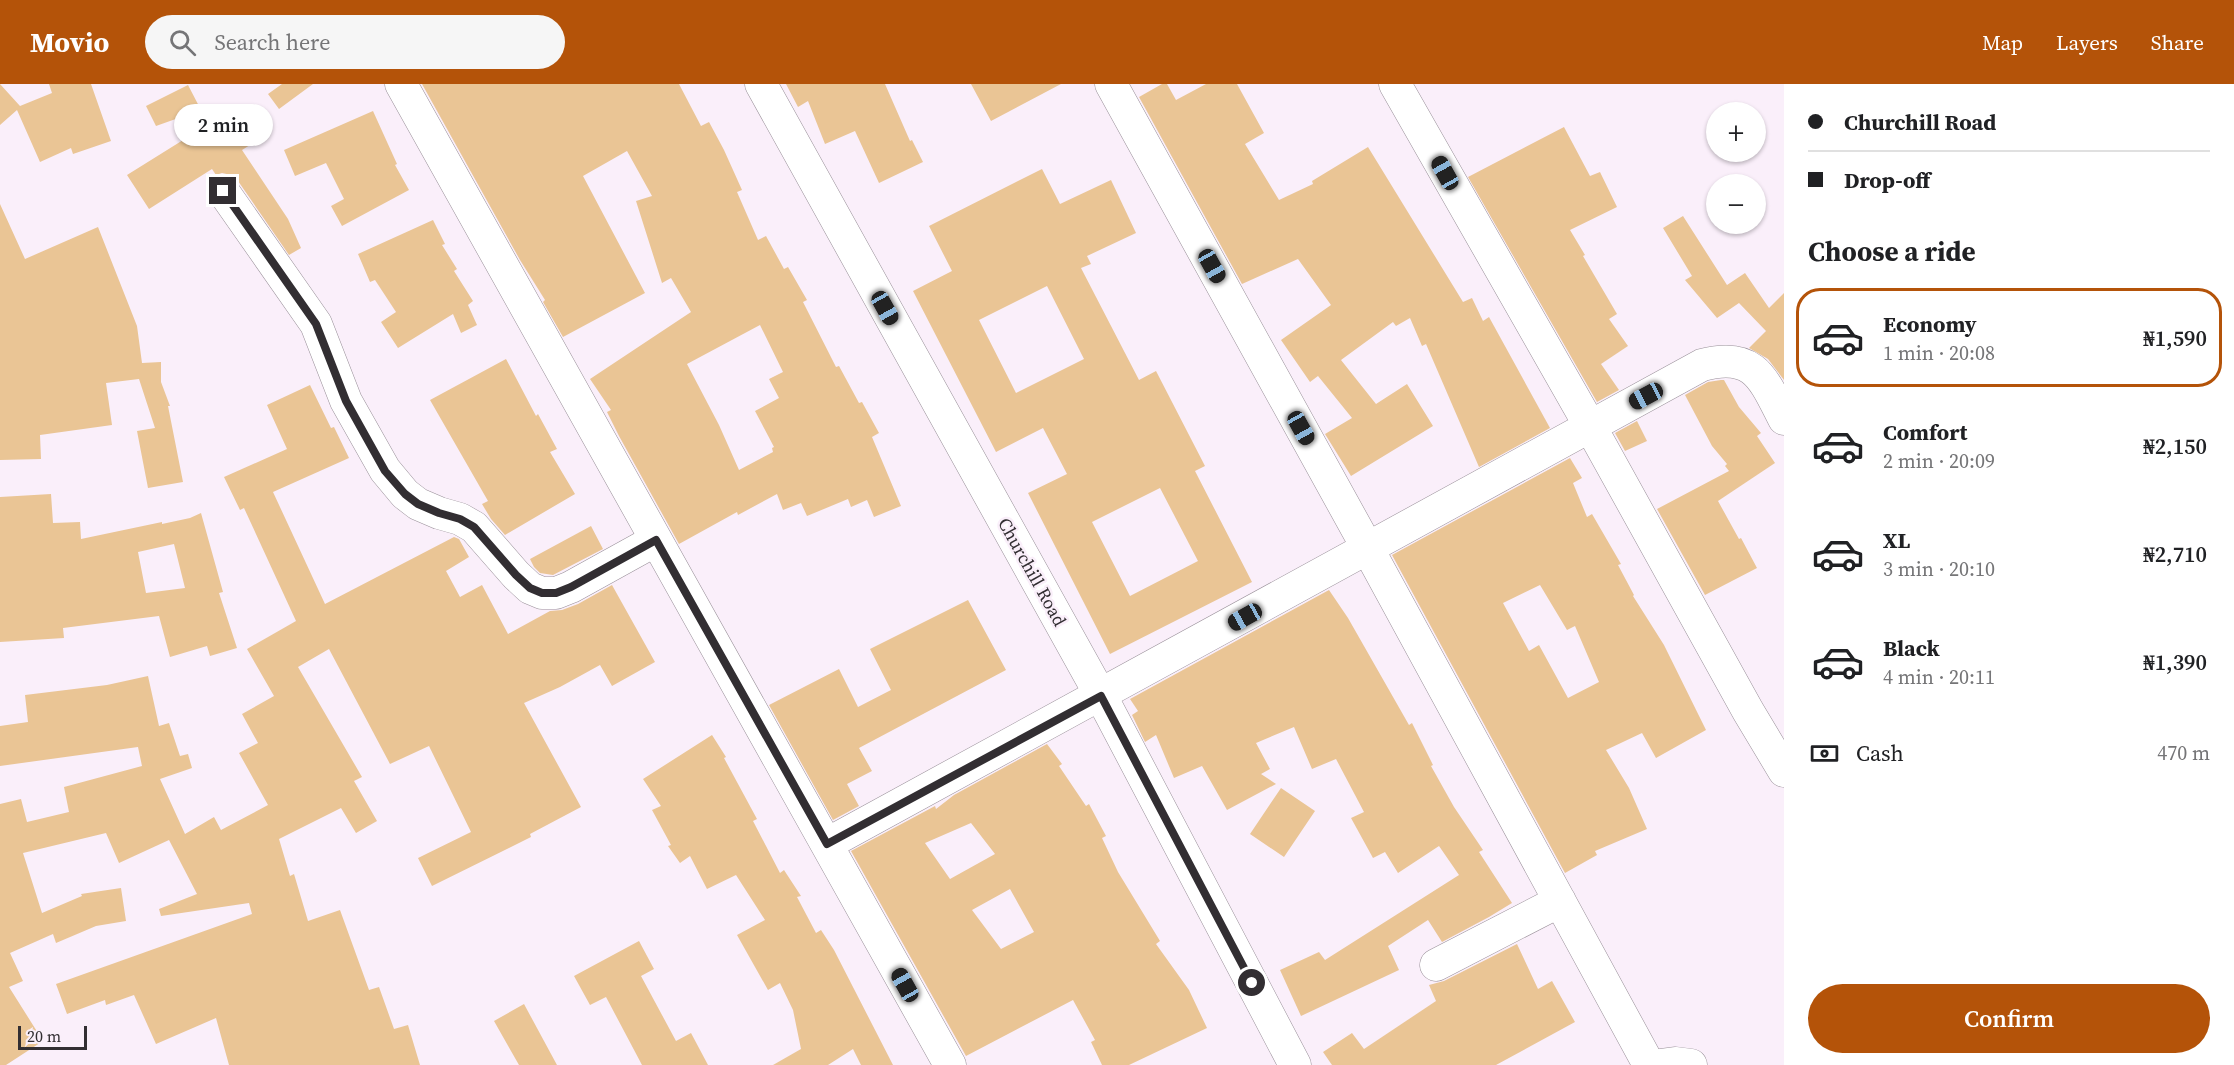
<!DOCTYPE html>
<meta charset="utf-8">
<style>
:root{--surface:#fff;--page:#f6f6f6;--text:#202124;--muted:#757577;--line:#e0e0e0;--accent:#b45309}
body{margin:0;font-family:"Source Serif 4",serif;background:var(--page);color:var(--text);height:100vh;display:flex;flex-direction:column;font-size:22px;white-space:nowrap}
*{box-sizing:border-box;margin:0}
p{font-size:20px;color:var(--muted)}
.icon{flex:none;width:33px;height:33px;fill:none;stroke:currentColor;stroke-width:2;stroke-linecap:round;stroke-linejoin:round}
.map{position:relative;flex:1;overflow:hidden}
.side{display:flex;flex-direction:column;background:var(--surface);width:450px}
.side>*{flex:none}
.banner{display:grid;align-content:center;height:132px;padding:0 24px;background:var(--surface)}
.buttons{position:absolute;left:1706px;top:18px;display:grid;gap:12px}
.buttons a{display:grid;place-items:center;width:60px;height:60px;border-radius:50%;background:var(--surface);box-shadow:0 2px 4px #0004;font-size:30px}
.scale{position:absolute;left:18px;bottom:15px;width:69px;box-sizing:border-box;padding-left:6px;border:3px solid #322e32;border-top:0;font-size:16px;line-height:21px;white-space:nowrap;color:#322e32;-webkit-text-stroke:4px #faeffa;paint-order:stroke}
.end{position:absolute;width:27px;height:27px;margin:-14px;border:8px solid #322e32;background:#fff;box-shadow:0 0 0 3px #fff}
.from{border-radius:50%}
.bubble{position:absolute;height:42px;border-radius:21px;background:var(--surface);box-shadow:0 2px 4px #0004;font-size:20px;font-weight:600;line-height:42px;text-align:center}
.car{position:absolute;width:18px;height:36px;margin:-18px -9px;border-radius:8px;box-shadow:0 0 4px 2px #0007;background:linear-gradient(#222 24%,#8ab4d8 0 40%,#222 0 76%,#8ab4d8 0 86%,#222 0)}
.banner b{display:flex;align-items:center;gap:21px;height:57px;font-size:22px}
.banner b+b{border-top:2px solid var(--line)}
.banner i{width:15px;height:15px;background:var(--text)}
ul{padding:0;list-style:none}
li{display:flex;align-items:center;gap:18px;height:99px;margin:0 12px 9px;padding:0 12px;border:3px solid transparent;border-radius:24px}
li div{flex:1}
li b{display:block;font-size:22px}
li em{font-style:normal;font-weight:600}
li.current{border-color:var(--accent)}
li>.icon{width:54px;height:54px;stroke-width:1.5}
h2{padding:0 24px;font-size:27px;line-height:72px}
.pay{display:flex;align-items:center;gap:15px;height:66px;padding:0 24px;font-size:22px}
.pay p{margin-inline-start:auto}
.action{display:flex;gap:12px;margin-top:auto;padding:12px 24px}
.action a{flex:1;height:69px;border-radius:36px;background:var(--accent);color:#fff;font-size:24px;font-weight:600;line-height:69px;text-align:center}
header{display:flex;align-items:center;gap:36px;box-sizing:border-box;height:84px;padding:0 30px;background:var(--accent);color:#fff}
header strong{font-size:28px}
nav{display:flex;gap:33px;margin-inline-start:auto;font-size:21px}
.search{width:420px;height:54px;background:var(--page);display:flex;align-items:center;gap:15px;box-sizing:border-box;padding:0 21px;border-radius:33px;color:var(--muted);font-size:22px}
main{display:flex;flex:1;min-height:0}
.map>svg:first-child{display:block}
.building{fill:#eac595;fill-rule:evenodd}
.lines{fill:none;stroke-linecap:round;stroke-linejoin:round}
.minor-casing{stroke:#999099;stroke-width:33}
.minor{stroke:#fff;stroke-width:32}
.route{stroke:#322e32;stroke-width:8}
.labels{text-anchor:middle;stroke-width:5;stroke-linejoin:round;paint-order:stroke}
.street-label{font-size:18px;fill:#322e32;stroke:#faeffa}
</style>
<header>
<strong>Movio</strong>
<div class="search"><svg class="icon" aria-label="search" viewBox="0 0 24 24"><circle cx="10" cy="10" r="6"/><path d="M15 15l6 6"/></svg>Search here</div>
<nav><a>Map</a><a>Layers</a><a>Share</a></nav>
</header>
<main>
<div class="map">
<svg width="1784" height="981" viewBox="0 0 1784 981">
<rect width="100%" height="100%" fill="#faeffa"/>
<!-- building -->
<path class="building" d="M0,0L20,22L52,9L49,0H91L111,57L73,70L71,64L40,78L17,26L0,41Z
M282,0H313L279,25L268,10Z
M422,0H679L701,42L709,38L724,66L742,106L737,108L758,156L766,152L784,185L788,183L807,216L803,218L836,283L839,282L859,319L862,318L879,349L872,353L901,422L874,433L867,416L851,423L848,415L807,432L801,419L783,426L777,410L738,431L737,428L679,460L619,352L607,328L611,326L590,295L691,228L671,194L662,199L636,117L652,112L627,67L583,92L645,209L563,253L543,218L545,216L520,176ZM760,241L783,288L769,295L779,314L755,327L774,363L772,364L773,368L739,386L719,341L687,280Z
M786,0H885L910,57L912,56L923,78L879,99L855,47L825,60L808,17L798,23Z
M971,0H1061L991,37Z
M1162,0H1167L1176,16L1206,0H1237L1264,49L1245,60L1279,116L1313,100L1312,97L1368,63L1463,218L1472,214L1483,237L1489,233L1550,344L1479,383L1426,260L1422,262L1410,234L1396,242L1393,238L1341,276L1376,320L1407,300L1433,342L1351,392L1325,350L1352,334L1318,292L1310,298L1281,256L1331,221L1298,175L1242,200L1139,13Z
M188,1L201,26L156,42L146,22Z
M373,27L397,80L395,81L409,106L342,142L331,122L344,115L326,79L295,92L284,66Z
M228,28L250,61L242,66L288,135L301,164L289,171L238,97L231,91L222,89L216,91L212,85L149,125L127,91Z
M1564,43L1590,92L1600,88L1617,123L1570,146L1585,171L1583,172L1617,230L1609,235L1628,262L1601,280L1619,306L1597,318L1468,93Z
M1042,85L1060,120L1111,96L1136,149L1087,172L1091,180L1081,184L1139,296L1156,287L1205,382L1195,387L1252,498L1110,570L1028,409L1067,390L1043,344L996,368L913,207L952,187L929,142ZM1047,202L1084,275L1016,309L979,236ZM1160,404L1198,477L1130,512L1092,438Z
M0,120L25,175L98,143L137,242L142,279L161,278V298L170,322H168L183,398L148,404L137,347L155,344L139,295L106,299L112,341L40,351L41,375L0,376Z
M1683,132L1727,201L1745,189L1769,224L1784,209V296L1768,275L1749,264L1766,247L1739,219L1717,234L1685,196L1692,192L1663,144Z
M433,136L445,160L442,161L457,185L454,187L473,217L468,221L477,241L461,249L453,230L398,264L381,238L396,228L375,196L370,198L358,170Z
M506,275L536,332L538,330L557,365L550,368L575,410L505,451L491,435L482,420L488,417L430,316Z
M1721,296H1724L1739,323L1761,349L1757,352L1775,379L1718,417L1739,455L1741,454L1757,484L1705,511L1657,425L1729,387L1725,382L1727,380L1712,362L1685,311L1708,298Z
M310,301L331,344L334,343L349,374L273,408L325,520L454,453L459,455L469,473L446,487L460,513L482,501L508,550L550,527L562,526L578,520L612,501L655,578L612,602L600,581L560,603L524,619L581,723L530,750L531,753L432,802L418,774L471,748L429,662L390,680L329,565L298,583L362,693L354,697L377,737L356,749L341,724L279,755L290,792L294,790L308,837L340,826L369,906L379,903L394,945L408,941L420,981H229L216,934L156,960L134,911L106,921L105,916L67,930L56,900L252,830L249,819L161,832L159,825L197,810L169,756L119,779L106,749L23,769L42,829L82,812L81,810L121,804L126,837L96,842L56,859L53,850L10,869L23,897L9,903L43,957L6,981H0V720L21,715L27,738L69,728L64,703L142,682L138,663L0,682V642L28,638L25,611L107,601L148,592L159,642L169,639L180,672L188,670L192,684L160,695L185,750L214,733L221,746L268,721L239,669L258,659L242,630L274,612L247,565L296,537L244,424L240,426L224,393L287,365L267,321Z
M1637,337L1647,357L1625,367L1615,349Z
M1570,374L1582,394L1573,399L1587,433L1592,430L1621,480L1618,481L1634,511L1633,512L1664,561L1706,646L1656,674L1642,649L1606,666L1629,704L1647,745L1595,767L1597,771L1565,789L1392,471ZM1540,501L1567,546L1575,542L1599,598L1568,614L1539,561L1529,567L1503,519Z
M51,410L53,439L80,438L81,455L162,438V440L190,434L201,429L223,508L219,509L237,564L210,572L207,562L170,573L159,532L63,544L64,554L0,558V413ZM174,460L185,504L146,509L138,468Z
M591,442L603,465L553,491L540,489L534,483L530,475Z
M1329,506L1348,534L1409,641L1412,639L1433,681L1431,682L1454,723L1483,766L1479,768L1512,819L1489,833L1442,858L1428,836L1388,862L1399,886L1301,932L1280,886L1319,868L1325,876L1459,791L1439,762L1398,789L1385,768L1373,774L1351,734L1364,728L1336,675L1312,685L1294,643L1256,659L1270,685L1261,690L1276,700L1227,726L1202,682L1174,694L1156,651L1145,658L1132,631L1138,627L1130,615Z
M968,516L1006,586L859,664L872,687L847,700L859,722L833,736L769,621L839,585L858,623L891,606L870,565Z
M712,651L726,673L724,674L757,735L753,737L780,789L784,786L801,812L797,813L816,849L821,846L834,866L893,981H861L853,965L828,981H773L801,965L793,926L780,899L768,906L737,851L765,836L736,791L707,805L690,772L680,779L668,762L671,761L652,726L661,722L643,695Z
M1047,660L1062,680L1059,682L1086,722L1089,720L1106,752L1102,754L1118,788L1160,857L1156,860L1189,906L1207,944L1129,981H1102L1091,958L1095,956L1073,916L966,972L851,767L935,722L936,725L954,711ZM971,739L995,770L950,795L925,759ZM1010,805L1034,848L1001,865L972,826Z
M1281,704L1315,727L1284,773L1250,750Z
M639,857L654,885L641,892L676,957L691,949L708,981H642L606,913L590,921L574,892Z
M1517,860L1538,905L1552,897L1575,938L1496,981H1332L1323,968L1352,949L1364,965L1436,917L1429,901L1444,897Z
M524,920L557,981H519L494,937Z"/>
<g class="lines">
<defs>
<path id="minor" d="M401,0L950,981
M761,0L1101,612L1295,981
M1111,0L1368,465L1649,981
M1395,0L1590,342L1748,627L1784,687
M223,107L316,240L346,317L385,386L405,410L418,420L439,429L460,435L474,443L516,491L530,504L542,509H556L571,503L656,456
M827,760L1702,281C1754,267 1763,294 1784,335
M1436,881L1560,817
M1660,981L1675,979L1691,981"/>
</defs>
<!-- minor casing -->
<use href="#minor" class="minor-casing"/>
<!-- minor -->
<use href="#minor" class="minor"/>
</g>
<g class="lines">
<!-- route -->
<path class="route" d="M223,107L316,240L346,317L385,387L405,410L418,420L439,429L460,435L474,443L516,491L530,504L542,509H556L571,503L656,456L827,760L1101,612L1252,899"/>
</g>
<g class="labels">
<!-- street labels -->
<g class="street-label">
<text transform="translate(1032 488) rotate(61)" y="6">Churchill Road</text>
</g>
</g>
</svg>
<div class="buttons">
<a>+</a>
<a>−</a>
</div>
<div class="scale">20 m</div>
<i class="end from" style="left:1252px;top:899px"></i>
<i class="end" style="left:223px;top:107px"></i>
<div class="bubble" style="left:174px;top:20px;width:99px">2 min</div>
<i class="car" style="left:1445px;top:89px;rotate:331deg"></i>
<i class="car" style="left:1212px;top:182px;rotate:151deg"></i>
<i class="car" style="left:885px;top:224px;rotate:151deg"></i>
<i class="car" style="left:1646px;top:312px;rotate:242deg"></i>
<i class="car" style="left:1301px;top:344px;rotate:151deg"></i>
<i class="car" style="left:1245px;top:533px;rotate:241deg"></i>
<i class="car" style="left:905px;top:901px;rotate:331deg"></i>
</div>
<section class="side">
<div class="banner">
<b><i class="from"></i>Churchill Road</b>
<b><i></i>Drop-off</b>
</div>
<h2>Choose a ride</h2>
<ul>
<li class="current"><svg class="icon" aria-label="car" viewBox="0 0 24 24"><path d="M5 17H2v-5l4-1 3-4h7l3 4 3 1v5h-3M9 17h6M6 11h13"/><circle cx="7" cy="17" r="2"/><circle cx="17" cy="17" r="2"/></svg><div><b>Economy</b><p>1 min · 20:08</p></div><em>₦1,590</em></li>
<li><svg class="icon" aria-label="car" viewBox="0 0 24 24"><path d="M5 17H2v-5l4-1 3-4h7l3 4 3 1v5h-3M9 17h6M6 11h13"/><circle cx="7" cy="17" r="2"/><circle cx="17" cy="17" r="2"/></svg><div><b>Comfort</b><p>2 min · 20:09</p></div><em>₦2,150</em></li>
<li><svg class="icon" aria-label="car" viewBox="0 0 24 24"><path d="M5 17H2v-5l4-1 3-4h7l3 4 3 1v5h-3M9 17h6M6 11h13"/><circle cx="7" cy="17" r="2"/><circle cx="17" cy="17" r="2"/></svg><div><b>XL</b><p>3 min · 20:10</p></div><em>₦2,710</em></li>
<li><svg class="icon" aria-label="car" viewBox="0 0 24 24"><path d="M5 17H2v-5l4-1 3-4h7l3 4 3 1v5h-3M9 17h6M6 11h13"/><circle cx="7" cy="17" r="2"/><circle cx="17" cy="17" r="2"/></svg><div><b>Black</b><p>4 min · 20:11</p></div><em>₦1,390</em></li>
</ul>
<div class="pay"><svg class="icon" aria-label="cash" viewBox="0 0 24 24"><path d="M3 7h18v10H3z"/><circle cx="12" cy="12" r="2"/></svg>Cash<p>470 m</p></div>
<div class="action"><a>Confirm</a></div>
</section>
</main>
